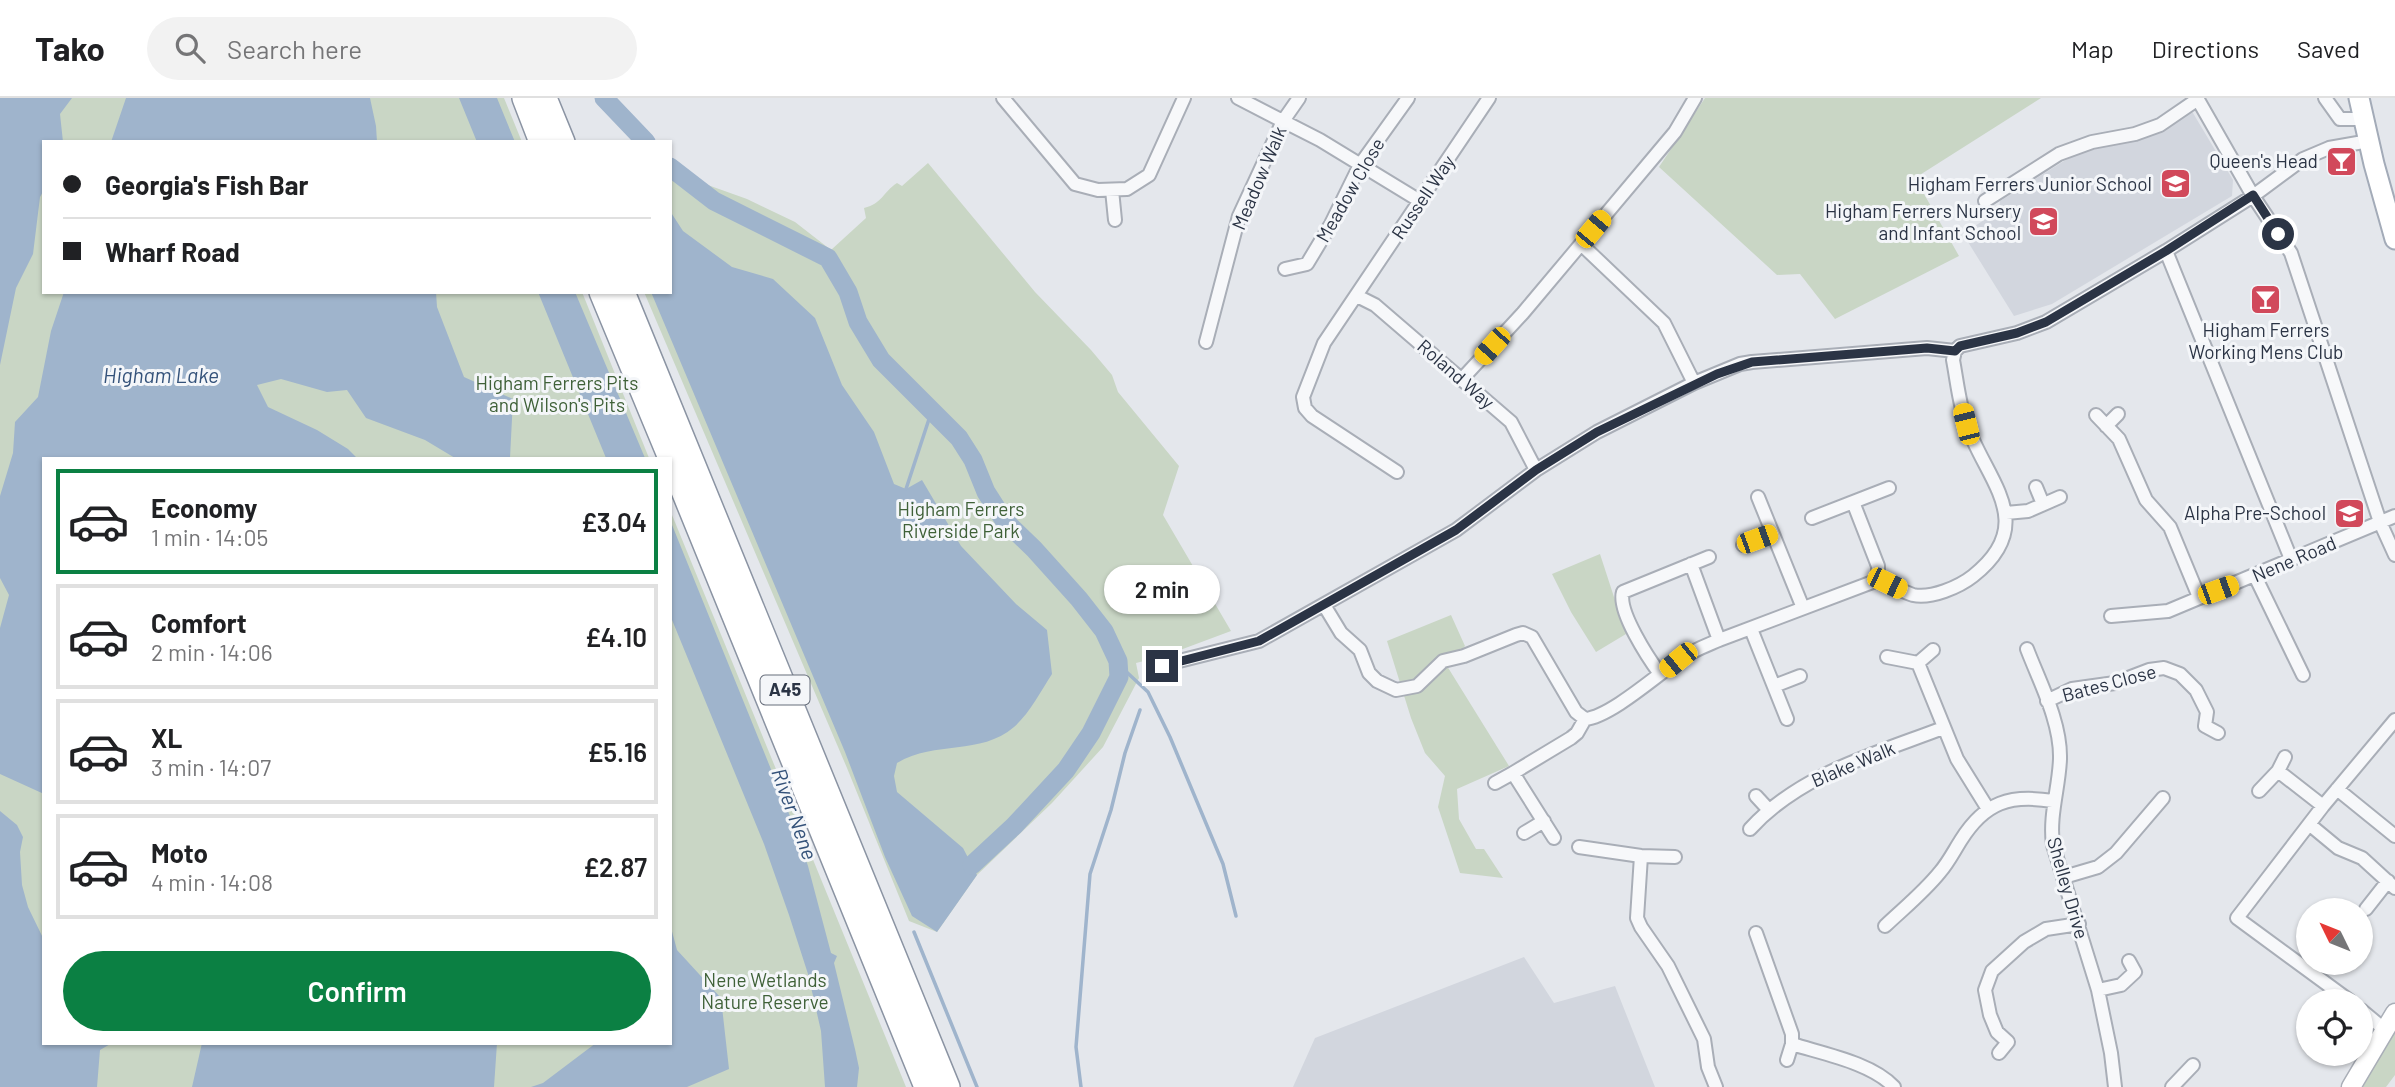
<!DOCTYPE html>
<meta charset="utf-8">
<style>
:root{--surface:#fff;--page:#f2f2f2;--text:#202124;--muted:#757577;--line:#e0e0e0;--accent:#0b8043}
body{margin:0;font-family:Barlow,sans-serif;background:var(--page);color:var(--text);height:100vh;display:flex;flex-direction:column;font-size:26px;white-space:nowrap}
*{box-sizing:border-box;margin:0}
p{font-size:23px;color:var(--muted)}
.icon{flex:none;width:38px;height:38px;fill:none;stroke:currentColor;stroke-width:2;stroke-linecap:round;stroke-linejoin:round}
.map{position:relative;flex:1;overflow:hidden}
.panel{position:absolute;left:42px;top:359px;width:630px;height:588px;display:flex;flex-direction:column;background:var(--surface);border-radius:0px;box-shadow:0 2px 5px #0004}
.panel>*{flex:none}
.top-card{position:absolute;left:42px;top:42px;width:630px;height:154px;border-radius:0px;box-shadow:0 2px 5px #0004;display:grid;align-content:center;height:154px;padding:0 21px;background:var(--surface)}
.needle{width:46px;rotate:313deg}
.tools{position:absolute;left:2296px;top:800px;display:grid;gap:14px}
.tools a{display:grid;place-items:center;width:77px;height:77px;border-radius:50%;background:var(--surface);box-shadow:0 2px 5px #0004;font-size:35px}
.end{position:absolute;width:32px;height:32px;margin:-16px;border:9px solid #2b3445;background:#fff;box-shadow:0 0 0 4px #fff}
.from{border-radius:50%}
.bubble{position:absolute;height:49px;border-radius:24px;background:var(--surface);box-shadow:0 2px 5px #0004;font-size:23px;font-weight:600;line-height:49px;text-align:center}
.car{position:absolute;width:21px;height:42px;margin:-21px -10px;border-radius:9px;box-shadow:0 0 5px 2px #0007;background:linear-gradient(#f5c518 24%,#345 0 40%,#f5c518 0 76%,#345 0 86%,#f5c518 0)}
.top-card b{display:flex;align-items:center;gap:24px;height:66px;font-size:26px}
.top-card b+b{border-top:2px solid var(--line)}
.top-card i{width:18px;height:18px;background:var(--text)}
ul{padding:12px 0 0;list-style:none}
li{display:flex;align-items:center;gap:21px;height:105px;margin:0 14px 10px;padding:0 7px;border:4px solid var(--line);border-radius:0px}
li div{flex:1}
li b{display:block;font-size:26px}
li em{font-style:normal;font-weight:600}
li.current{border-color:var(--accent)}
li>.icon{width:63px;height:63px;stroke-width:1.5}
.primary-button{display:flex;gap:14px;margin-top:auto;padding:14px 21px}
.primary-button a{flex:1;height:80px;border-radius:42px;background:var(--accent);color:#fff;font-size:28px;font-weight:600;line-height:80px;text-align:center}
header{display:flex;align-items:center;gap:42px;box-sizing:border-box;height:98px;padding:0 35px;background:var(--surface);border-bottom:2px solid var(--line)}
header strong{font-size:33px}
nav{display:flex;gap:38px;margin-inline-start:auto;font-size:24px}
.search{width:490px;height:63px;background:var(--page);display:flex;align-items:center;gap:18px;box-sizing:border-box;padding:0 24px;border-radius:38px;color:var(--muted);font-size:26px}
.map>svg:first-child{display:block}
.built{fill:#d2d6de}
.green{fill:#c9d6c5}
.water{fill:#9fb4cc}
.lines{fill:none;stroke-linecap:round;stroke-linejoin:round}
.stream{stroke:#9fb4cc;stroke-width:3.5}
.river{stroke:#9fb4cc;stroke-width:19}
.street-casing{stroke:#a9aeb7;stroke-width:16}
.secondary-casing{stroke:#a9aeb7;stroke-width:21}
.primary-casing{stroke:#a3abb8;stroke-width:23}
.highway-casing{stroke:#8b94a3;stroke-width:26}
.street{stroke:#f7f8fa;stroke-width:12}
.secondary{stroke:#fff;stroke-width:18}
.primary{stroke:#fff;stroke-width:19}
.highway{stroke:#fff;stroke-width:23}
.route{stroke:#2b3445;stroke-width:9}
.labels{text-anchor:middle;stroke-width:6;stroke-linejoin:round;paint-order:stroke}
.shield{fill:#f4f6f9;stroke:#676e7b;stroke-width:2}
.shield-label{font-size:18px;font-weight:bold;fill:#2b3445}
.poi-label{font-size:19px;fill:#2b3445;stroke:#f4f6f9;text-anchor:end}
.street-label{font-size:19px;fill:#2b3445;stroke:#f4f6f9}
.park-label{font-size:19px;fill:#3f6138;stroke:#f4f6f9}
.water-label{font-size:21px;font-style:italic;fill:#34527a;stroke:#f4f6f9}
</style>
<header>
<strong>Tako</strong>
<div class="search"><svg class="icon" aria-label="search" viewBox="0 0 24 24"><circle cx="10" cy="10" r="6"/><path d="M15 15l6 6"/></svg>Search here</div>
<nav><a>Map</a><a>Directions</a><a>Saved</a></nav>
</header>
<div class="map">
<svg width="2395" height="989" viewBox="0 0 2395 989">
<rect width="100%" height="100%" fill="#e4e7ec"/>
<!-- built -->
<path class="built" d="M2190,10L2233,82L2232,98L2052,206L2014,218L1963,136L1999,112L2000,103L2064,63L2094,48Z
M1524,859L1554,905L1615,888L1655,989H1293L1315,940Z"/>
<!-- green -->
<path class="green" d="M0,0H504L522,44H44V194H582L649,360H44V945H670V412L906,989H0Z
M1705,0H2041L1915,80L1959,158L1835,221L1800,176L1777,177L1659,69Z
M928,65L1035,194L1091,252L1112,277L1118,294L1179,368L1163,417L1231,533L1164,558L1136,565L1139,580L1103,649L1052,705L977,777L937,834L909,823L847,670L644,194H670V69L677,76L747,101L795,124L831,152L866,120L864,110C883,105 882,95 897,85L902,88Z
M1600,456L1626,536L1596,554L1571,514L1552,476Z
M1451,517L1465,548L1447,568L1509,668L1457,691L1459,721L1476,751H1484L1503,780L1460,775L1438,709L1445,678L1425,655L1411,620L1387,543Z
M2395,933V977L2386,989H2363Z"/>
<!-- water -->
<path class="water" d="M0,0H72L60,16L63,44H44V92L40,99L33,156L16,190L0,267Z
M126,0H370L376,28L377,44H111Z
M459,0H497L515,44H477Z
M670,113L683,133L732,169L773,181L815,220L842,287L874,334L894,386L906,391L922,382L961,448L1016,506L1047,532L1052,576C1041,593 1029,616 1014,629C980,658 936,642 897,665L894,678L897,694L963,750L977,777L937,834L912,818L885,759L845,654L651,194H670Z
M64,194H436L437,209L464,279L513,301L510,360H455L425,342L366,320L347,292L327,294L281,281L257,287L268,309L317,332L348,351L357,360H44V696L0,676V530L9,497L0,480V398L13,355L15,324L38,299L51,233Z
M538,194H575L645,360H606Z
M670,422L796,733L808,768L831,855L837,858L834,865L855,951L859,970L857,989H825L821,933L808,876L789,817L764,746L670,517Z
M0,713L17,727L23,739L20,754L22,787L28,809L44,842V945H112L100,952L97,989H0Z
M670,826L677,852L721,900L729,971L687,989H531L543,985L596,945H670Z
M202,945H497L494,989H192Z"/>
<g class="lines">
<!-- stream -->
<path class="stream" d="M906,391L932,312
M1119,567L1148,594L1170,639L1223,766L1236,818
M914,834L977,989
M1081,989L1076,949L1090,776L1111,712L1125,655L1140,612"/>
<!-- river -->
<path class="river" d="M604,0L646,44
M670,69L714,103L828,160L848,194L858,224L881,262L959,340L973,362L986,394L1004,422L1034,451L1079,501L1104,533L1118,563L1119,579L1091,635L1066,672L1014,728L972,767"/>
<defs>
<path id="street" d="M1003,0L1075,86L1098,92L1127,91L1149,77L1184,0
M1238,0L1320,42L1420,103
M2197,0L2253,98L2291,155L2380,424L2395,457
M2325,0L2340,21H2363
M1112,92L1115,122
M1985,103L2059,56L2092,44L2135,36L2160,27L2198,1
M1581,146L1664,225L1694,285
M2166,153L2291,461
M1285,171L1307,166L1331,126L1360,67L1408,0
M1357,198L1375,207L1511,324L1536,372
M1206,244L1239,118L1283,23L1299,0
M1462,281L1523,215L1675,34L1695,0
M2096,317L2119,341L2146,402L2170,429L2199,499
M2106,328L2118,316
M1397,374L1312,318L1305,310L1303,299L1324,245L1489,0
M2036,389L2043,406
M1758,399L1803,510
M1853,404L1878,468V482
M2006,415L2028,413L2060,399
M1812,420L1889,390
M1743,447L1772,436
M1691,466L1719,542
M2255,478L2303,577
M1324,507L1341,535L1360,552L1369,575L1377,583L1396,592L1417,588L1443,563L1464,558L1516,537L1523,535L1532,539L1576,614L1585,621
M2111,518L2168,513L2395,418
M1751,531L1787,621
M2027,551C2040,585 2061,624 2060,661C2059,690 2049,717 2053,747L2098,892L2111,955L2115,989
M1887,559L1918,565L1933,552
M1918,565L1957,661L1988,711
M1151,570L1259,543L1456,432L1536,372L1597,334L1694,285L1740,266L1752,264L1927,250L1955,253L1960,248L2017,235L2046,224L2166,153L2253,98L2303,61L2329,50L2369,43
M1660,576C1649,561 1617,513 1623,494L1709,459
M1774,588L1800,578
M2047,603L2072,591L2115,585L2149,572L2164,570L2180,576L2196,592L2207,614L2205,628L2218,635
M1585,621C1610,619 1657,577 1679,562C1691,553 1705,548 1719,542L1878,482C1890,486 1901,493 1913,497C1931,501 1959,489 1973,478C2040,425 1986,383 1966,325C1959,305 1957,283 1953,262L1955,253
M2278,673L2323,708
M1495,685L1513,675
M2337,691L2395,738
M2259,693L2278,673L2285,659
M1756,698L1768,711
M2309,726L2338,750L2362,760L2395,790
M1750,731C1800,676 1875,656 1943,630
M1524,735L1544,723
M1554,740L1513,675L1571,640L1577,635L1585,621
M1579,749L1641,758L1675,759
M1641,758L1637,820L1641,829L1668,868L1704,941L1708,969L1716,989
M2064,779L2098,769L2116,755L2163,700
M2366,811L2388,783
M1885,828C1904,810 1924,794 1940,774C1948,765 1954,753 1961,742C1985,704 2010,696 2053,703
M1756,835L1792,936V946C1824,956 1872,965 1894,989
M2098,892L2121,887L2135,874L2129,863
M2350,903L2237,820L2323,708L2395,622
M2361,912L2384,931
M1999,955L2008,944L1997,934L1990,917L1985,892L1992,873L2024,844L2046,831L2079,826
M1787,962L1792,946
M2172,989L2193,967"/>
<path id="secondary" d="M2351,989L2395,915"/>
<path id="primary" d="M2359,0L2374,66L2395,141"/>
<path id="highway" d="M524,0L541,44
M545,0L563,44
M601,194L670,360
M623,194L948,989
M670,361L926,989"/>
</defs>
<!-- street casing -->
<use href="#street" class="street-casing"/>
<!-- secondary casing -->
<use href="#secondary" class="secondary-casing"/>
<!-- primary casing -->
<use href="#primary" class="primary-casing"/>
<!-- highway casing -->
<use href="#highway" class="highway-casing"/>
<!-- street -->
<use href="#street" class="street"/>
<!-- secondary -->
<use href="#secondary" class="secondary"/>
<!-- primary -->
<use href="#primary" class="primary"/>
<!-- highway -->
<use href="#highway" class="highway"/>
</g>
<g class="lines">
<!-- route -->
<path class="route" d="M1162,568L1259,543L1456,432L1536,372L1597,334L1717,276L1752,264L1927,250L1955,253L1960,248L2017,235L2046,224L2166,153L2253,97L2278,136"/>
</g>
<!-- icons -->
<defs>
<symbol id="bar-square" viewBox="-11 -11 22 22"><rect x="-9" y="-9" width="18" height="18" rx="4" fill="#d1495b" stroke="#f4f6f9"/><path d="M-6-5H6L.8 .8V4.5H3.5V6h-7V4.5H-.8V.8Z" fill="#fff"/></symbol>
<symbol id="school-square" viewBox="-11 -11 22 22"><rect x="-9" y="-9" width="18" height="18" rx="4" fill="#d1495b" stroke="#f4f6f9"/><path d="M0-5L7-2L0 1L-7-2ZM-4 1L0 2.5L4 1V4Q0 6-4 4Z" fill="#fff"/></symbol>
</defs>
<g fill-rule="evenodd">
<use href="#bar-square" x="2324" y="46" width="35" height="35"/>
<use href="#school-square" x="2158" y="68" width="35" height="35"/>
<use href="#school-square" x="2026" y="106" width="35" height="35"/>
<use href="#bar-square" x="2248" y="184" width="35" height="35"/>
<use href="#school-square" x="2332" y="398" width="35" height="35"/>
</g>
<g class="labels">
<!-- shield labels -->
<rect class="shield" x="760.5" y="577.5" width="49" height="29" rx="5"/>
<g class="shield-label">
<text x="785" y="598">A45</text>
</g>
<!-- poi labels -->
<g class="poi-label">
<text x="2318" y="70">Queen's Head</text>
<text x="2152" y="93">Higham Ferrers Junior School</text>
<text x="2021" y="120">Higham Ferrers Nursery<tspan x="2021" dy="22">and Infant School</tspan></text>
<text x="2266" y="239" text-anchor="middle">Higham Ferrers<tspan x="2266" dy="22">Working Mens Club</tspan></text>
<text x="2326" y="422">Alpha Pre-School</text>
</g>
<!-- street labels -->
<g class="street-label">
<text transform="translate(1259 80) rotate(-67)" y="7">Meadow Walk</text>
<text transform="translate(1350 92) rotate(-60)" y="7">Meadow Close</text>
<text transform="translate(1423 99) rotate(-56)" y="7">Russell Way</text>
<text transform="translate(1456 276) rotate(41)" y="7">Roland Way</text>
<text transform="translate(2294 461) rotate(-23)" y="7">Nene Road</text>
<text transform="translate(2109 585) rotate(-15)" y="7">Bates Close</text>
<text transform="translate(1853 666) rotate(-23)" y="7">Blake Walk</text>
<text transform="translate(2068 790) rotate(74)" y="7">Shelley Drive</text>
</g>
<!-- park labels -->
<g class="park-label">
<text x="557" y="292">Higham Ferrers Pits<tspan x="557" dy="22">and Wilson's Pits</tspan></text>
<text x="961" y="418">Higham Ferrers<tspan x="961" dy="22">Riverside Park</tspan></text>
<text x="765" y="889">Nene Wetlands<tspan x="765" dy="22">Nature Reserve</tspan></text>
</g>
<!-- water labels -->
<g class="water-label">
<text x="161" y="285">Higham Lake</text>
<text transform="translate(794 716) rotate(70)" y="7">River Nene</text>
</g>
</g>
</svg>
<div class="tools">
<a><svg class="needle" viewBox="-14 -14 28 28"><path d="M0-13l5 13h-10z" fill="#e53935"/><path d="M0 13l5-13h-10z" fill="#757577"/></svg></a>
<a><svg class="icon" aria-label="locate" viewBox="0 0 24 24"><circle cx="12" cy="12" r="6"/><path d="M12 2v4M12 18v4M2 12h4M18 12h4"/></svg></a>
</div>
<i class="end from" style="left:2278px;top:136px"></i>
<i class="end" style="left:1162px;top:568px"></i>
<div class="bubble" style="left:1104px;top:467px;width:116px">2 min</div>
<i class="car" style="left:1593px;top:131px;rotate:40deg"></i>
<i class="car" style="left:1492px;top:248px;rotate:222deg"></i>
<i class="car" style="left:1966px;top:326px;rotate:346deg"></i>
<i class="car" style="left:1757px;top:441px;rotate:70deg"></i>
<i class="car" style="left:1887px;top:485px;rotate:116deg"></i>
<i class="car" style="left:2218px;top:492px;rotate:70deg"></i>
<i class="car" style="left:1678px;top:562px;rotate:231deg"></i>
<div class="top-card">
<b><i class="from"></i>Georgia's Fish Bar</b>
<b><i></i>Wharf Road</b>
</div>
<section class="panel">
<ul>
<li class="current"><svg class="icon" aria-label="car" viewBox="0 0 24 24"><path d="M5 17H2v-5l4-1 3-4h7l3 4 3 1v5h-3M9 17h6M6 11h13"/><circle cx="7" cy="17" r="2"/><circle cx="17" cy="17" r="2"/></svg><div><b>Economy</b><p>1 min · 14:05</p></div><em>£3.04</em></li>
<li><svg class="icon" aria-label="car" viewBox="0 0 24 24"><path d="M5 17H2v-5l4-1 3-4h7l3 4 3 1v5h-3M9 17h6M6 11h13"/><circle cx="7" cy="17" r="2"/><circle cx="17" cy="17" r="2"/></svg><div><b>Comfort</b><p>2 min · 14:06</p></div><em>£4.10</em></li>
<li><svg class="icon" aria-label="car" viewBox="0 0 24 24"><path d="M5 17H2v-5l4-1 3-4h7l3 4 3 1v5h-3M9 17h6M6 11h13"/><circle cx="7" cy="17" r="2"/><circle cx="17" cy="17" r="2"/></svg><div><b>XL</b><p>3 min · 14:07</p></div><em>£5.16</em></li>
<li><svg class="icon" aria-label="car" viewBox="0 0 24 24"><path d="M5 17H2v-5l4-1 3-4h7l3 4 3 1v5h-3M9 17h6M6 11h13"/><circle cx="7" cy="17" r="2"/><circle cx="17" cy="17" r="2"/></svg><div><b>Moto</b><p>4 min · 14:08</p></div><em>£2.87</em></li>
</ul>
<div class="primary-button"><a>Confirm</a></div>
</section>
</div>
